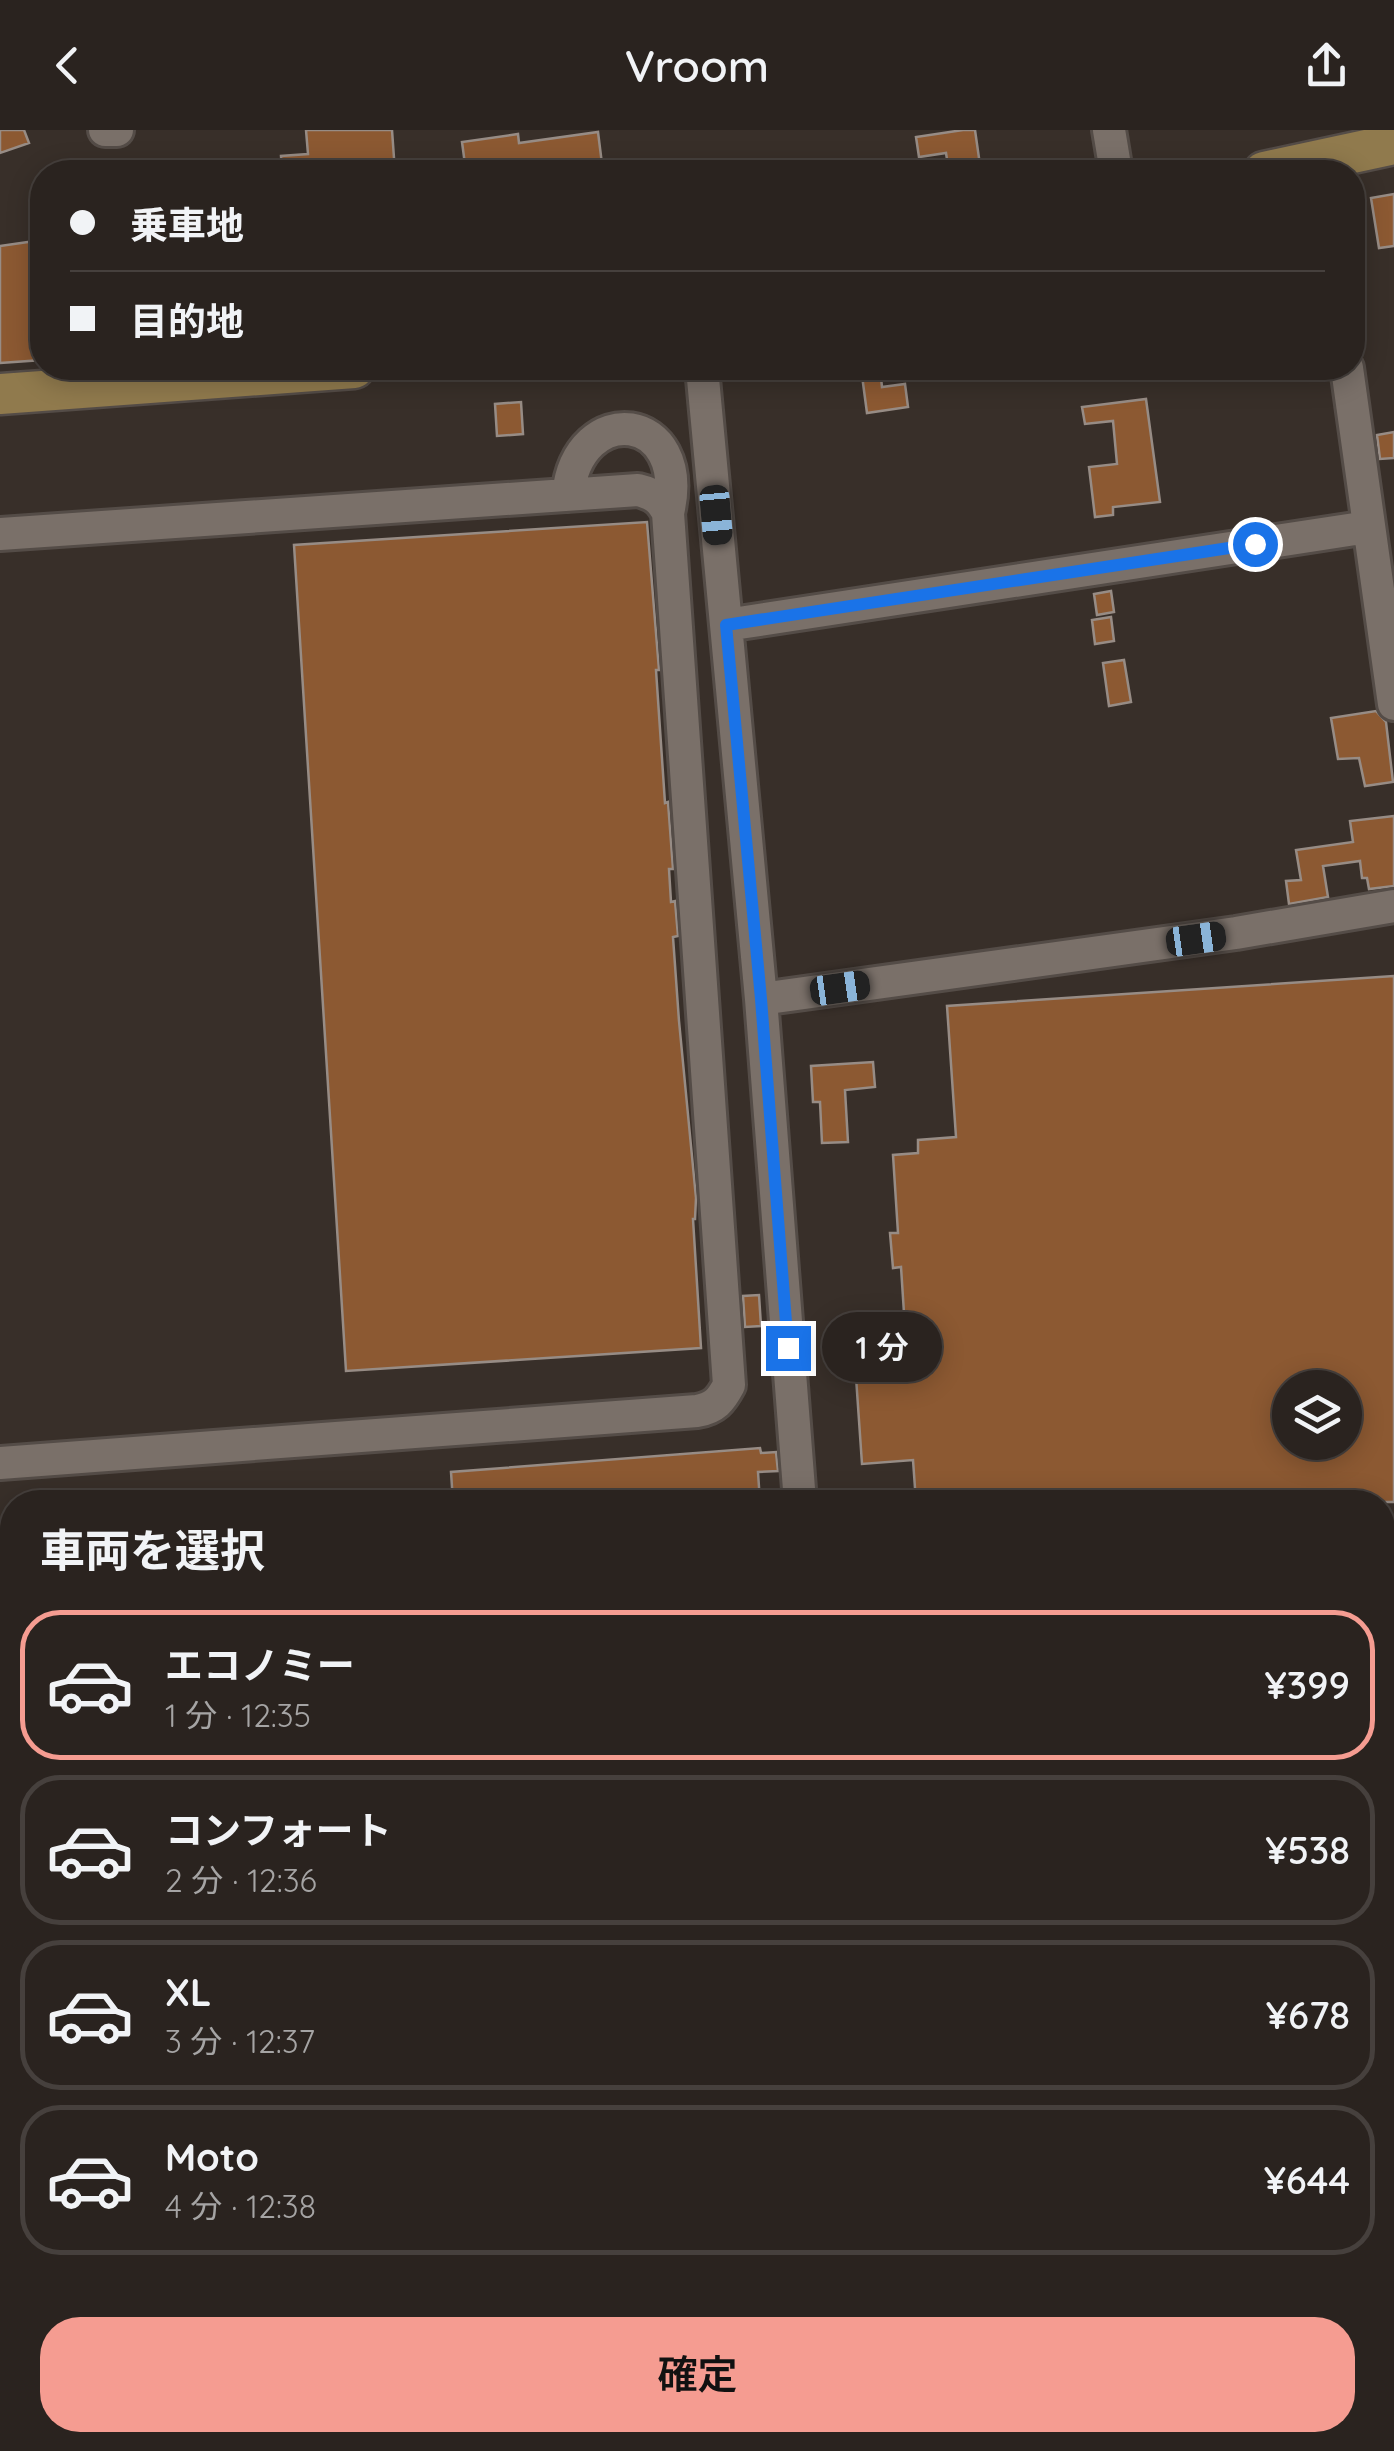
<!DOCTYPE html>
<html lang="ja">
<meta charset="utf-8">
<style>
:root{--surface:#2a231f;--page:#362f2c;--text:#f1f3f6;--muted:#a5a4a4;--line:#46403d;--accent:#f59c91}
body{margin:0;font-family:Quicksand,"Noto Sans JP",sans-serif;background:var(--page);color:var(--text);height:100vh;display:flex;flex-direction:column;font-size:38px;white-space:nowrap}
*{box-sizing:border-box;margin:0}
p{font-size:32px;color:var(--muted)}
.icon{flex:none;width:55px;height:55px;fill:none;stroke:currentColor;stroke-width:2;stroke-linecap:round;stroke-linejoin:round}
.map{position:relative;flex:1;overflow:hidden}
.drawer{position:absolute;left:0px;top:1360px;width:1395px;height:962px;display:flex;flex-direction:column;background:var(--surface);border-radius:40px 40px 0 0;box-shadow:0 5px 25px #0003,0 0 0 2px var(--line)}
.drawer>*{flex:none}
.hud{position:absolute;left:30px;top:30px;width:1335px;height:220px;border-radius:40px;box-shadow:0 5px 25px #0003,0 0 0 2px var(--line);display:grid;align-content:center;height:220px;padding:0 40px;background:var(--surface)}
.buttons{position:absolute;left:1272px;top:1240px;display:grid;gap:20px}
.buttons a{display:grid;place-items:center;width:90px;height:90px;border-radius:50%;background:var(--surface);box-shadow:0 5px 25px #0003,0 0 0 2px var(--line);font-size:50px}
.end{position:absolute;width:45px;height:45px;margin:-22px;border:12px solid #1a73e8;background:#fff;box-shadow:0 0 0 5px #fff}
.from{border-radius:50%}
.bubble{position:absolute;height:70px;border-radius:35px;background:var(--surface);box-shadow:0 5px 25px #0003,0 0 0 2px var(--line);font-size:32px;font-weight:600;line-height:70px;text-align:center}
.car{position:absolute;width:30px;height:60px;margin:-30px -15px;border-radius:12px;box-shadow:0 0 8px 2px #0007;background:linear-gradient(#222 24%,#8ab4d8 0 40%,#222 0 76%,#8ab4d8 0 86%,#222 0)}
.hud b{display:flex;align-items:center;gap:35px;height:95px;font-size:38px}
.hud b+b{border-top:2px solid var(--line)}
.hud i{width:25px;height:25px;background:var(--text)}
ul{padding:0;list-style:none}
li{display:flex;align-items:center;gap:30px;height:150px;margin:0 20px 15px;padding:0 20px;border:5px solid var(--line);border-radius:40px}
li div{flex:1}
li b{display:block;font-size:38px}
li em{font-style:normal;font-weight:600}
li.current{border-color:var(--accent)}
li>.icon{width:90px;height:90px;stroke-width:1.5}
h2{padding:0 40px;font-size:45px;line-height:120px}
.button{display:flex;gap:20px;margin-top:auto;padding:20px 40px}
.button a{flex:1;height:115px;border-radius:40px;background:var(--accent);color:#111;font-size:40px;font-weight:600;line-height:115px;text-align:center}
header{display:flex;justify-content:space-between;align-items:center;height:130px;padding:0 40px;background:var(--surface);font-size:45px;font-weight:600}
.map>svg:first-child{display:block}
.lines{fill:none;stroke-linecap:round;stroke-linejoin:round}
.river{stroke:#145b7d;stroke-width:40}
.building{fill:#8c5932;stroke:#978c85;stroke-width:2.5;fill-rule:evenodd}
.minor-casing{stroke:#544c47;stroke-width:38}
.major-casing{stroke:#544c47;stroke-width:45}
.minor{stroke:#7a7069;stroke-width:32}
.major{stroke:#907a4d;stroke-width:40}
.route{stroke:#1a73e8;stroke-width:12}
</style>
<header><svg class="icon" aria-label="back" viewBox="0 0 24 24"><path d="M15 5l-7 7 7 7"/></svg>Vroom<svg class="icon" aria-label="share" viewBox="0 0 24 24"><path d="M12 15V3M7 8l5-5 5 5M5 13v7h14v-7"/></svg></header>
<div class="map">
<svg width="1394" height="2321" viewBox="0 0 1394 2321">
<rect width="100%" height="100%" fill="#382f29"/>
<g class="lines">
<!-- river -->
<path class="river" d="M1382,1769L1394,1767
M0,1900L12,1906"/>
</g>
<!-- building -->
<path class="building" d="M0,0H24L29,13L0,23Z
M306,0H392L395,42H282L281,26L308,24Z
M963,0H975L981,42H949L946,23L919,27L916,7Z
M598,2L603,42H466L462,12L518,4L519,13Z
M1394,64V116L1379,118L1371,68Z
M42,110V230L0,233V116Z
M861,238H880L882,257L905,254L908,277L867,283Z
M1146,269L1160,372L1113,377V385L1095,387L1089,337L1117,334L1113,291L1085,294L1082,277Z
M521,272L523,304L497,306L495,274Z
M1394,302V328L1380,329L1377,305Z
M647,392L659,540H656L665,673L668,672L673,739H669L671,772L675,771L678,806L673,807L679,891L696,1068L695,1089H693L701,1218L346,1241L294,415Z
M1111,461L1114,482L1097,485L1094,464Z
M1111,487L1114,511L1095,514L1092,490Z
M1124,530L1131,572L1109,576L1103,533Z
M1376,581L1386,592L1393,652L1365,656L1359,628L1338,629L1331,588Z
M1394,686V756L1369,759L1367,748H1362L1360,731L1323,736L1328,767L1289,774L1286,751L1301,750L1296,720L1353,712L1350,691Z
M1394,846V1372H916L913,1330L862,1334L854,1218L906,1214L901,1137L893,1138L890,1103H898L893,1025L918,1023V1010L956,1007L947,876ZM1290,1258H1345V1312H1290Z
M873,932L875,957L845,960L848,1012L822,1013L820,972H813L811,936Z
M759,1165L761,1196L745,1197L743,1166Z
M760,1318L761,1323L776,1322L778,1341L758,1342L760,1372H453L451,1342Z"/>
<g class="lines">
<defs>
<path id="minor" d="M105,0H117
M1109,0L1116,42
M702,238L761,869L800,1372
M1347,238L1394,574
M568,365C578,268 692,281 668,383
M0,404L638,360C654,364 661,369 668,383L729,1255C721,1270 715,1278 697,1281L0,1333
M726,495L1368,397
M761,869L1236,803L1394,776
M1382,1739L1394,1736
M1382,1908L1394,1905
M1382,2053L1394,2057
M0,2065L12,2076
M1382,2221L1394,2213
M300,2310L314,2321
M1219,2310L1222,2321
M183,2321L196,2310
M791,2321V2310"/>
<path id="major" d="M1264,42L1394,14
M0,264L354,238"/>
</defs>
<!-- minor casing -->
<use href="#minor" class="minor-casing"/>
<!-- major casing -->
<use href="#major" class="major-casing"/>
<!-- minor -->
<use href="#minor" class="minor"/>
<!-- major -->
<use href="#major" class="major"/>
</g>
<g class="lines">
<!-- route -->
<path class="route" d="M788,1218L761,869L726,495L1255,414"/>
</g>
</svg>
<div class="buttons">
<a><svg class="icon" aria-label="layers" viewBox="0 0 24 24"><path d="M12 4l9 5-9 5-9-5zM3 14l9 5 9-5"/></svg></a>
</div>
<i class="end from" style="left:1255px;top:414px"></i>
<i class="end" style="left:788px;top:1218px"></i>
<div class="bubble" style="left:822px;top:1182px;width:120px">1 分</div>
<i class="car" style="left:716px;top:385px;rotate:175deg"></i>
<i class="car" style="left:1196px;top:809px;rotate:82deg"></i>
<i class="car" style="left:840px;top:858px;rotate:82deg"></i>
<div class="hud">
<b><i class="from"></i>乗車地</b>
<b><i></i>目的地</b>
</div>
<section class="drawer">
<h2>車両を選択</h2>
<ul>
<li class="current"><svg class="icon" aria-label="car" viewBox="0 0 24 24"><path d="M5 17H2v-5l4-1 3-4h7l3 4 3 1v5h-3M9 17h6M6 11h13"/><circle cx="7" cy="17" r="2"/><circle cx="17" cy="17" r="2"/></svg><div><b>エコノミー</b><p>1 分 · 12:35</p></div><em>¥399</em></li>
<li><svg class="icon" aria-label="car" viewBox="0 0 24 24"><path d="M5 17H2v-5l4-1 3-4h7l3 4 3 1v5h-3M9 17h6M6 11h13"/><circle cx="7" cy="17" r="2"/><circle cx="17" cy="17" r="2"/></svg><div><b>コンフォート</b><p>2 分 · 12:36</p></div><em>¥538</em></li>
<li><svg class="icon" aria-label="car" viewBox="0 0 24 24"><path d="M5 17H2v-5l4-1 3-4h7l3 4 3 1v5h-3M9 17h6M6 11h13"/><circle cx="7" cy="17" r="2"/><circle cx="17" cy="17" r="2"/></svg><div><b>XL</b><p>3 分 · 12:37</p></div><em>¥678</em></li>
<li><svg class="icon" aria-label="car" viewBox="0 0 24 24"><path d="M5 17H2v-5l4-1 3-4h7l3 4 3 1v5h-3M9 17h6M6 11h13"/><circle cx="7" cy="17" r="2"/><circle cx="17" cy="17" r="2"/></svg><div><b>Moto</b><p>4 分 · 12:38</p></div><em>¥644</em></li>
</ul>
<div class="button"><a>確定</a></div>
</section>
</div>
